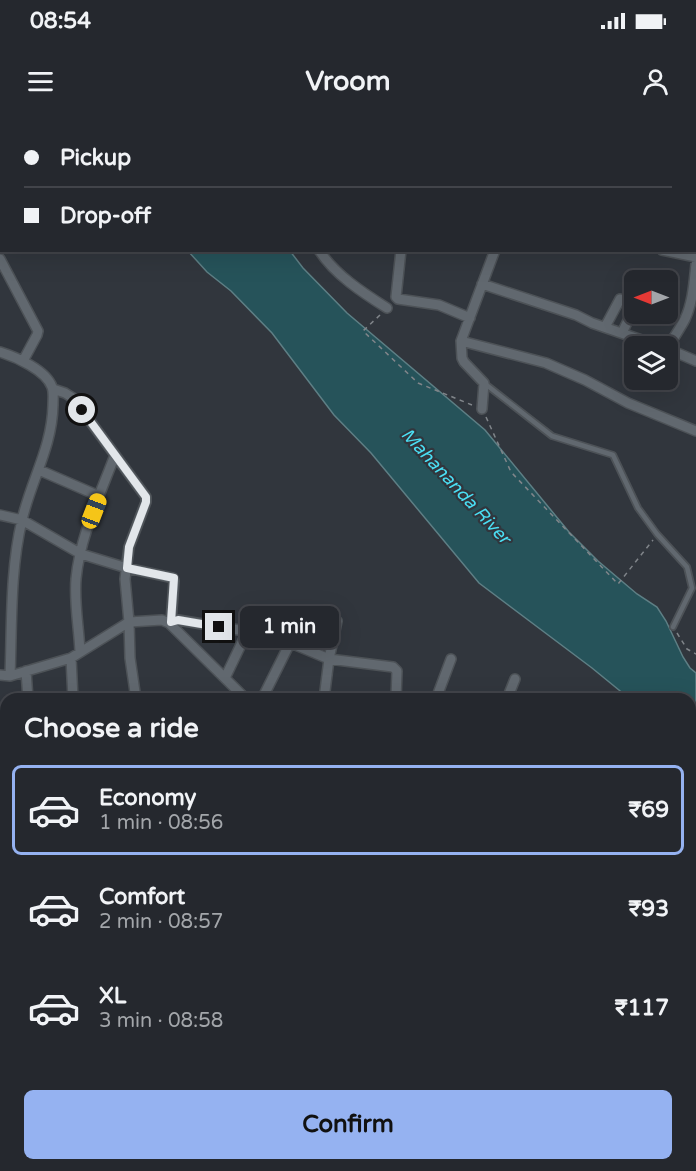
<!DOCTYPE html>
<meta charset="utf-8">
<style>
:root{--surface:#25282e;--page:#2d3036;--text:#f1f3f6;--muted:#a3a6aa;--line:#42444a;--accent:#95b2f1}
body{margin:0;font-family:"Varela Round",sans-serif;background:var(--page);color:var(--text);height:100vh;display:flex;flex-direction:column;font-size:22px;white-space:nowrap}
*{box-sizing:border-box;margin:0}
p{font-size:20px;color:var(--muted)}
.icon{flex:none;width:33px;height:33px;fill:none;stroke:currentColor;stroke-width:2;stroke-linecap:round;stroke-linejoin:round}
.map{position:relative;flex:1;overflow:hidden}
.drawer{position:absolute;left:0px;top:573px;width:696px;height:478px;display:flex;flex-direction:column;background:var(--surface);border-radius:18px 18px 0 0;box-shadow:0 6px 24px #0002,0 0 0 2px var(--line)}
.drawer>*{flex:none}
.hud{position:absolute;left:0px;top:0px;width:696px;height:132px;box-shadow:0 6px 24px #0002,0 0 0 2px var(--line);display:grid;align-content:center;height:132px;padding:0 24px;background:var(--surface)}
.needle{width:39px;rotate:270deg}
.fabs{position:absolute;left:624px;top:150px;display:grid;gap:12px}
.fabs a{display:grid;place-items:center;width:54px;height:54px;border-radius:9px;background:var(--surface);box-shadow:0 6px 24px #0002,0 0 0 2px var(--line);font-size:30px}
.end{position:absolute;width:27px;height:27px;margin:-14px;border:8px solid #e2e6ea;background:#111;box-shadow:0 0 0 3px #111}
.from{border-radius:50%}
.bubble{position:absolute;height:42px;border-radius:9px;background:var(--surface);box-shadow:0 6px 24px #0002,0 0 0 2px var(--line);font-size:20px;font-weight:700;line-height:42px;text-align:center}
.car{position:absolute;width:18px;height:36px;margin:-18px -9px;border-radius:8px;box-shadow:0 0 4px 2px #0007;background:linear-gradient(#f5c518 24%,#345 0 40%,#f5c518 0 76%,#345 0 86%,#f5c518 0)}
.hud b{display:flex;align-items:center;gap:21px;height:57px;font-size:22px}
.hud b+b{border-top:2px solid var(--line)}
.hud i{width:15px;height:15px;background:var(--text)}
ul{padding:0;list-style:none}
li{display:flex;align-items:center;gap:18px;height:90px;margin:0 12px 9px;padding:0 12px;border:3px solid transparent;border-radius:9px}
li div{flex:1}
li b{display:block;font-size:22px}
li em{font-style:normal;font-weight:700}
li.selected{border-color:var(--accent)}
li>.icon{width:54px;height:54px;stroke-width:1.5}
h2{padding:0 24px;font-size:27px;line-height:72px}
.primary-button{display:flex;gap:12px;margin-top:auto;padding:12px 24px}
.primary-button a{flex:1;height:69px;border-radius:9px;background:var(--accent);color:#111;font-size:24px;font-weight:700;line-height:69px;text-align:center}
.status{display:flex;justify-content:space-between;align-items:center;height:42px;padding:0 30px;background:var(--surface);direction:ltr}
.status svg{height:16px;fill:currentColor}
header{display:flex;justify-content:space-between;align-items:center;height:78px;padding:0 24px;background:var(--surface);font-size:27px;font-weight:700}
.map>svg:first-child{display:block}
.water{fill:#26535a;stroke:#5e7f85;stroke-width:1.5}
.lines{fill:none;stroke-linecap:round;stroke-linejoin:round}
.stream{stroke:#5e7f85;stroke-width:2}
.lane-casing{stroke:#4d5257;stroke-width:8}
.street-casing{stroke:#4d5257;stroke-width:12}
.path{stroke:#80858a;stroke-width:1.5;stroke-dasharray:4.5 4.5;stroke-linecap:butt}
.lane{stroke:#61686f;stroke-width:4.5}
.street{stroke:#61686f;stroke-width:9}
.route{stroke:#e2e6ea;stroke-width:8}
.labels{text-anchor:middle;stroke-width:4.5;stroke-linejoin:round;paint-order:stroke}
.water-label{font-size:18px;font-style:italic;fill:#4adef3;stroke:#31363d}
</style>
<div class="status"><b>08:54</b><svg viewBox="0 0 49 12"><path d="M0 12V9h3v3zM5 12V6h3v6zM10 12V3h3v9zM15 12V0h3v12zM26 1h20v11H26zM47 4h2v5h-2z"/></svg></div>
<header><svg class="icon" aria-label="menu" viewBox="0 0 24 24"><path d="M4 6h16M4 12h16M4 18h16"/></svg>Vroom<svg class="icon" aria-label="person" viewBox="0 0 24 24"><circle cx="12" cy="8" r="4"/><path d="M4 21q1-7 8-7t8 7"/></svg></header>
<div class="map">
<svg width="696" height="1051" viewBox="0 0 696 1051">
<rect width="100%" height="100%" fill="#31363d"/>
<!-- water -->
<path class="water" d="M0,0H137L139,1L2,2L1,43L0,42Z
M188,131H290L303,148L347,193L485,310L569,412L598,441L637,474L657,487L666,501L683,537L690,548L696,553V614L690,612V579H630L592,548L479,463L371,333L334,295L272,213L231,171L207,152Z"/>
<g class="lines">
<!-- stream -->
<path class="stream" d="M386,1046L391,1051
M184,1051L188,1046"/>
<defs>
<path id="lane" d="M484,263L552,316L613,335L638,388L657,414L687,447L692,468L673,507"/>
<path id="street" d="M197,0L202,2
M248,0L249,2
M417,0L422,2
M386,2V0
M585,2L586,0
M694,99L696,100
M319,130C334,154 363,173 387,188
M401,130L396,177L398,179L439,185L470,198
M662,130L696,137
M0,139L38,211L37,215L23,241
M482,164L576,195L592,203L659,226
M605,207L620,179
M622,213L634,188
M461,221L546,243L585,260L628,283L696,311
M668,228C673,218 680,209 685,199C693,182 694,162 696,144
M668,229L696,241
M0,232C16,237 46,250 52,267C54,272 53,279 53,285C52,328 31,360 22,400C10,450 12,504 10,556
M53,269L65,273L73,278L146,377V382L129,427L125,459L129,502L130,538L136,579
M482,289L484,263L464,242L462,238L461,221L495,130
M39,350L99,376
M0,395L22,400L81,434L127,448L173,458L174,461L171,502
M169,503L178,500L239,510L262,511L329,539L393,547L397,551L396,579
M80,532C79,508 74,483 76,459C80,416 100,375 115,335
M71,538L73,579
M26,551L28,579
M0,555L10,556L71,538L129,502L162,500L169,503L246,579
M225,558L248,510
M262,579L290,523
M324,579L329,539L337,501
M436,579L451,539
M507,579L515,559
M546,579V577
M0,635L6,636
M0,671L6,676
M690,732L696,734
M0,746L6,751
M690,817H696
M0,890L3,892
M690,944L696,965
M690,1008H696
M0,1023L6,1020
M690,1045H696
M159,1046L160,1051
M243,1046V1051
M271,1046L272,1051
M308,1046V1051
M584,1046L605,1051L608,1046
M656,1046H683
M92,1051L108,1046
M348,1051V1046"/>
</defs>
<!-- lane casing -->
<use href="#lane" class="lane-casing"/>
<!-- street casing -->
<use href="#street" class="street-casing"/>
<!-- path -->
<path class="path" d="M80,0L82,2
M380,195L363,211L418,263L472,285
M486,297L511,352L618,464L653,420
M677,513L687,529L696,534"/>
<!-- lane -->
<use href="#lane" class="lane"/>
<!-- street -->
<use href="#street" class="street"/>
</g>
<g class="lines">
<!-- route -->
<path class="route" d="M82,290L146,377V382L129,427L127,448L174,458L171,502L178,500L219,507"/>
</g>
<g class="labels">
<!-- water labels -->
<g class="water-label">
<text transform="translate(456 366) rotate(47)" y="6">Mahananda River</text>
</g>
</g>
</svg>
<div class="fabs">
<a><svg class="needle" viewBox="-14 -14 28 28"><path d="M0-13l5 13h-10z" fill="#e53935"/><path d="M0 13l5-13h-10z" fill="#a3a6aa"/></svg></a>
<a><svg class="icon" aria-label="layers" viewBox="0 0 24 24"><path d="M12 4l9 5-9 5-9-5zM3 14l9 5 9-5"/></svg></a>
</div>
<i class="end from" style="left:82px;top:290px"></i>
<i class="end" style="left:219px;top:507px"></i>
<div class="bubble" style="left:240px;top:486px;width:99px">1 min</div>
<i class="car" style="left:94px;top:391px;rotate:21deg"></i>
<div class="hud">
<b><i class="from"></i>Pickup</b>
<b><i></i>Drop-off</b>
</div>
<section class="drawer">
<h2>Choose a ride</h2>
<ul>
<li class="selected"><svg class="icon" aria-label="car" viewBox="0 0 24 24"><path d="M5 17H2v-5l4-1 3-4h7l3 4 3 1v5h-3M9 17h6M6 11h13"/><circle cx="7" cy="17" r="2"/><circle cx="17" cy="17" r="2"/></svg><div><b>Economy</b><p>1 min · 08:56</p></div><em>₹69</em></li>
<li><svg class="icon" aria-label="car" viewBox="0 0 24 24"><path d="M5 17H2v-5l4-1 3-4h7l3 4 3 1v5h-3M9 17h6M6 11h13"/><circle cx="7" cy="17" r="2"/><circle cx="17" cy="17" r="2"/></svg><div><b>Comfort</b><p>2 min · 08:57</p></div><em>₹93</em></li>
<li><svg class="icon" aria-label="car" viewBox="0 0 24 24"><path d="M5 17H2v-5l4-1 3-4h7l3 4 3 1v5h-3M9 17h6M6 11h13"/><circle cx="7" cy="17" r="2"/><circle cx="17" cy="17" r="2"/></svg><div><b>XL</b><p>3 min · 08:58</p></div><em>₹117</em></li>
</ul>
<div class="primary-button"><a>Confirm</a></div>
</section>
</div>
